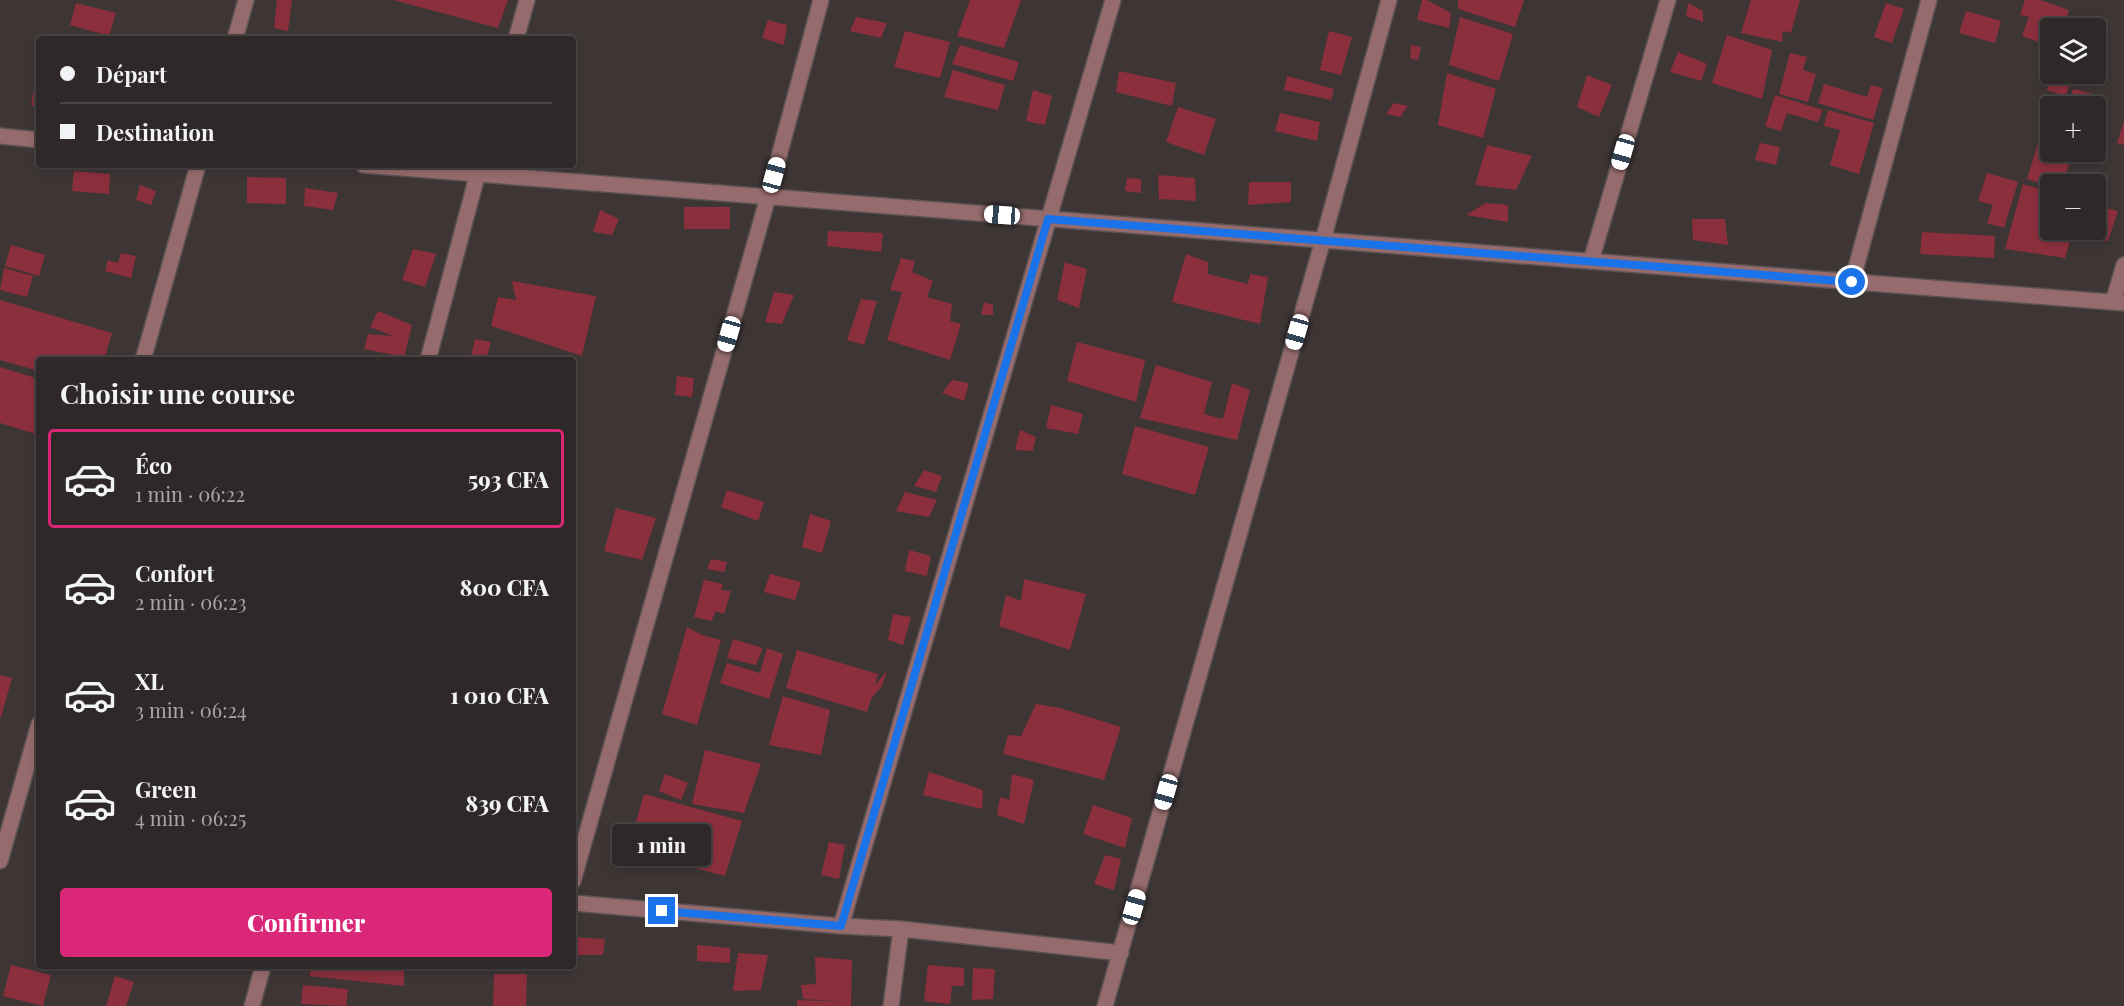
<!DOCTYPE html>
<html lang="fr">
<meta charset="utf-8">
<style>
:root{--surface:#2e2828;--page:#3a3434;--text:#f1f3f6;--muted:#a7a6a8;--line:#494445;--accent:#db2777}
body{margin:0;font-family:"Playfair Display",serif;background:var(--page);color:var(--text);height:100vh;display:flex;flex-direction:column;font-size:22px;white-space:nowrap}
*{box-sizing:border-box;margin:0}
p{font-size:20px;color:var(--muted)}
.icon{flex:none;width:33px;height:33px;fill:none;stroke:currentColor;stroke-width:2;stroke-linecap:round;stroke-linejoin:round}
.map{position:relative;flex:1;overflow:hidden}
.panel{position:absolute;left:36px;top:357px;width:540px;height:612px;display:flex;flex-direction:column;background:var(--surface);border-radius:6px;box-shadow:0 3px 9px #0003,0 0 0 2px var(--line)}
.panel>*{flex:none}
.hud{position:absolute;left:36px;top:36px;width:540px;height:132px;border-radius:6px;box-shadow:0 3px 9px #0003,0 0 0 2px var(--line);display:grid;align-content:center;height:132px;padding:0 24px;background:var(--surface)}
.controls{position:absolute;left:2040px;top:18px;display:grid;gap:12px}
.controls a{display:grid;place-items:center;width:66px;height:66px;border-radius:6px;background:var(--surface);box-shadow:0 3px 9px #0003,0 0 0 2px var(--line);font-size:30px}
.end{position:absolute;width:27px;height:27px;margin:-14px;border:8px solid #1a73e8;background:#fff;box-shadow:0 0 0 3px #fff}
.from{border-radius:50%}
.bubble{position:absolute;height:42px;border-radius:6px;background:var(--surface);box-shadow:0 3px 9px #0003,0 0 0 2px var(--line);font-size:20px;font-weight:800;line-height:42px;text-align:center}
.car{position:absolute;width:18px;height:36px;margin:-18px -9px;border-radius:8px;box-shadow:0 0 4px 2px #0007;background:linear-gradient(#fff 24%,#345 0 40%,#fff 0 76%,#345 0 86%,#fff 0)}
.hud b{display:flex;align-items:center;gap:21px;height:57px;font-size:22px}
.hud b+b{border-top:2px solid var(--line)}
.hud i{width:15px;height:15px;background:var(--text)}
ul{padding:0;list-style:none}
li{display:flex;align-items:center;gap:18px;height:99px;margin:0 12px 9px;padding:0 12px;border:3px solid transparent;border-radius:6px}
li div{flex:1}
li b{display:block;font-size:22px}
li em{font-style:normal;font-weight:800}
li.current{border-color:var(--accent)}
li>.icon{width:54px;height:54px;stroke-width:1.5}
h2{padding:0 24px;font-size:27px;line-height:72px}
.cta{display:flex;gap:12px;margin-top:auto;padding:12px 24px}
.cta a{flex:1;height:69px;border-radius:6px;background:var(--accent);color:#fff;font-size:24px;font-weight:800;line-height:69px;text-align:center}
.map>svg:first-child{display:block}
.building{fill:#8b2f3d}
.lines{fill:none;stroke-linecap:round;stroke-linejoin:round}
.minor-casing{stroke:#5a5151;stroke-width:18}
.minor{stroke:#966b6d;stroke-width:15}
.route{stroke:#1a73e8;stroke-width:8}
</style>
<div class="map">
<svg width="2124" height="1006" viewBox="0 0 2124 1006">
<rect width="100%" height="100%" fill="#3e3535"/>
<!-- building -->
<path class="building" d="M277,0H292L288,31L274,28Z
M393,0H508L498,28Z
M970,0H1021L1004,48L957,36Z
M1422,0H1427L1451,13L1449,28L1417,20Z
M1458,0H1524L1515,27L1458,9Z
M1751,0H1800L1791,33L1783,31L1782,42L1741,33Z
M2025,0H2040L2069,10L2063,28H2050V46L2022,36L2029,17L2020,15Z
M76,3L116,13L109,36L70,25Z
M1688,3L1703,11V22L1686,16Z
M1886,3L1904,9L1892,43L1874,37Z
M1966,11L2001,21L1995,43L1959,33Z
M856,17L887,23L881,38L850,31Z
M1460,17L1513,34L1499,81L1449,65Z
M768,20L787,25L784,45L762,38Z
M905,31L950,42L940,78L894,67Z
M1329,31L1352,37L1341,75L1320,70Z
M1727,35L1772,50L1762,99L1712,83Z
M960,45L1019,62L1013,81L952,64Z
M1411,45L1421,47L1418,60L1410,58Z
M1678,52L1707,64L1701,81L1670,72Z
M1790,53L1807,57L1803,70L1816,74L1808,102L1779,94Z
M953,70L1005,85L998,110L944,97Z
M1119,71L1176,83L1172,106L1116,92Z
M1447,73L1496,89L1483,138L1438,125Z
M2052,74H2073L2066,96L2047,90Z
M1587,75L1612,85L1599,117L1577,107Z
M1287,76L1334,89L1331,100L1284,90Z
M1824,84L1867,97L1871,85L1883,88L1873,120L1818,103Z
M35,85H39V107L31,105Z
M2073,89L2102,96L2098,115H2096V106H2050V123L2044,121L2050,96L2070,101Z
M1033,90L1052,96L1045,125L1026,121Z
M1775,95L1823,110L1818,122L1787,113L1781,131L1765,126Z
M1394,103L1408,106L1400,117L1386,114Z
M1178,107L1216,119L1204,155L1166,142Z
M1828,110L1874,123L1859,174L1830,165L1840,130L1824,126Z
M1280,113L1320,122L1317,141L1275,131Z
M2096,118L2108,121L2103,140L2096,138Z
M2124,121V145L2117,143Z
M2039,140L2050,143V152H2053L2052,155L2070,161L2063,184H2050V186L2027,179Z
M1760,143L1780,147L1776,165L1755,160Z
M1487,145L1532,156L1516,190L1475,185Z
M74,171L110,174L109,194L72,191Z
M1987,173L2018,182L2004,228L1987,223L1993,205L1978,201Z
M2073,174L2098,181L2096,184H2070Z
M1158,175L1195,178L1196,201L1159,199Z
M247,177L286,178V204L247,203Z
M1127,178L1141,179V193L1125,191Z
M1249,182H1291V202L1248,205Z
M2023,184L2050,192V230H2073L2065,258L2005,249Z
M140,185L156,191L151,205L136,200Z
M305,188L338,193L333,210L304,206Z
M1486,203L1508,205V222L1466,215Z
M2096,205L2118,211L2108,241L2076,239L2079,230H2096Z
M684,207H730V229H684Z
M600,210L619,219L612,235L593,232Z
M1692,219H1725L1728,245L1693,240Z
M828,231L883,233L881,252L827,246Z
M1922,232L1995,236L1994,258L1920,254Z
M11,245L45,255L39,276L5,266Z
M413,249L436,254L425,287L402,280Z
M121,253L136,256L131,278L105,271L108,260L118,263Z
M1186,254L1208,262V274L1248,284L1250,274L1268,277L1260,324L1172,302Z
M901,258L915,261L912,272L933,281L927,297L952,304L950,321L961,324L950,360L887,340L902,292L890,290Z
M1065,262L1087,269L1079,308L1057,300Z
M4,268L33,276L27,297L0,290Z
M512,281L596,296L582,356L491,326L498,297L516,300Z
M774,292L794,295L782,324L765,322Z
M861,299L877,301L864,345L847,340Z
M0,300L112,333L104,360H39V371L0,360Z
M984,302L993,305V315H981Z
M378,311L412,325L404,357L364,349L368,334L393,336L370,327Z
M475,339L491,342L486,360H470Z
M1077,342L1145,360L1136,402L1067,381Z
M1156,365L1212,382L1204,414L1223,419L1232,383L1250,390L1237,440L1140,418Z
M0,367L39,379V435L0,423Z
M677,376L694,378L692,397L675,395Z
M952,380L969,383L964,401L942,393Z
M1051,405L1083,414L1078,434L1046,428Z
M1135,426L1209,447L1195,495L1122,474Z
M1020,430L1036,437L1033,451L1015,450Z
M924,470L942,476L936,492L914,486Z
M727,490L764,502L758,521L721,507Z
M905,492L937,500L929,517L896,511Z
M616,508L656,518L642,560L604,551Z
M810,514L831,521L822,553L802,547Z
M909,550L931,556L927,576L905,571Z
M711,559L727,562L724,572L707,569Z
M770,574L801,582L795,600L764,592Z
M1024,579L1086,594L1070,650L999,626L1006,595L1021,601Z
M704,580L723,584L721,590L731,591L724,614L716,611L711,621L694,617Z
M893,614L911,617L903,645L888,640Z
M687,627L702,635L721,640L697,725L662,714Z
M733,639L763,648L756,665L727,658Z
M767,648L783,654L769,699L720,683L727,663L760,673Z
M797,650L878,674L875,685L887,671L882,686L871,699L867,712L786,688Z
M0,675L12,678L1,717H0Z
M783,696L830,710L821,755L769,745Z
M1036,704L1060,708L1121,727L1104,780L1003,754L1008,735L1021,736Z
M705,750L761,764L744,813L692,804Z
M929,772L983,790L982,809L923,795Z
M665,774L688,783L681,800L659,791Z
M1012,774L1034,780L1024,824L997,815L1000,797L1009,800Z
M644,794L742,821L725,876L628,850Z
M1093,805L1132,818L1125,848L1083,834Z
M829,842L845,845L839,879L821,875Z
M1105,855L1121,859L1114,890L1094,884Z
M573,937L605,939L603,955H573Z
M697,945L730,948V963L697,961Z
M738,953L768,955L761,990L733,991Z
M815,957L852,960L851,1006H797V1000L847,1002L803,999L801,985L816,984Z
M11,965L51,975L43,1006L3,996Z
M928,965L964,968V986H952L950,1004L924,1001Z
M310,966H404V986L310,976Z
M973,968L995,969L993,999L972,1000Z
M494,974H527L526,1006H493Z
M115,976L134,982L126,1006H106Z
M303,985L348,989L346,1006L301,1004Z"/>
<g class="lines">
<defs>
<path id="minor" d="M235,39L246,0
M516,39L527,0
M0,136L39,140
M363,165L2124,303
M1591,261L1668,0
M1852,282L1929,0
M2113,302L2124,265
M143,360L198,165
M428,360L480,165
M0,861L39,724
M573,881L768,197L821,0
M573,903L841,926L901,929L1121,953
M841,926L1113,0
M252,1006L263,966
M891,1006L901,929
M1105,1006L1323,240L1389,0"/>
</defs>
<!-- minor casing -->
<use href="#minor" class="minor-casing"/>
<!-- minor -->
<use href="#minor" class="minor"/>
</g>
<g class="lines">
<!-- route -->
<path class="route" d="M662,911L841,926L1048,219L1852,282"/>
</g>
</svg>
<div class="controls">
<a><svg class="icon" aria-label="layers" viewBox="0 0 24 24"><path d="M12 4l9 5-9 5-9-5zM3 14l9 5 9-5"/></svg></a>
<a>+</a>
<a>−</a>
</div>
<i class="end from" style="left:1852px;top:282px"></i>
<i class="end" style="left:662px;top:911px"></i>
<div class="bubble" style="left:612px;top:824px;width:99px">1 min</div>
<i class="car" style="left:1623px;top:152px;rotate:196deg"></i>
<i class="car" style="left:774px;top:175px;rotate:15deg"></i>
<i class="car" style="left:1002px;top:215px;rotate:274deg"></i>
<i class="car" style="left:1297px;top:332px;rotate:196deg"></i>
<i class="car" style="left:729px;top:334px;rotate:196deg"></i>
<i class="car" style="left:1166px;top:792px;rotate:196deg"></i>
<i class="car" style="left:1134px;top:907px;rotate:16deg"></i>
<div class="hud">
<b><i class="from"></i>Départ</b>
<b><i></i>Destination</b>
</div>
<section class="panel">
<h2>Choisir une course</h2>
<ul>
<li class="current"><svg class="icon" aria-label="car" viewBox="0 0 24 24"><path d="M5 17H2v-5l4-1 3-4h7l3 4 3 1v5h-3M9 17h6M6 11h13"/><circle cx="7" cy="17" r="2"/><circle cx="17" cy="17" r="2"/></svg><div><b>Éco</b><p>1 min · 06:22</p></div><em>593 CFA</em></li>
<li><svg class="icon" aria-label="car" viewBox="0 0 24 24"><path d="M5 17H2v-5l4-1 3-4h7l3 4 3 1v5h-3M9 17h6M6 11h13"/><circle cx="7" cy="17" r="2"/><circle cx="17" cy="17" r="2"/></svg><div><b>Confort</b><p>2 min · 06:23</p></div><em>800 CFA</em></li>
<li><svg class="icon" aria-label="car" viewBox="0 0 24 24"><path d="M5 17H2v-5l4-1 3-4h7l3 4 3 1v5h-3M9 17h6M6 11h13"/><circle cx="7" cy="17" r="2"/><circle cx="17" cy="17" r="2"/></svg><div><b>XL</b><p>3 min · 06:24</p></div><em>1 010 CFA</em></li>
<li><svg class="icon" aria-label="car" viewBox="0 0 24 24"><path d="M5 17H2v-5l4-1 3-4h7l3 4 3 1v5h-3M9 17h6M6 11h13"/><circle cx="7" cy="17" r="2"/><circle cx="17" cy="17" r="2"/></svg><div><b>Green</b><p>4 min · 06:25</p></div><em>839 CFA</em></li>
</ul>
<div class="cta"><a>Confirmer</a></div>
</section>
</div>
